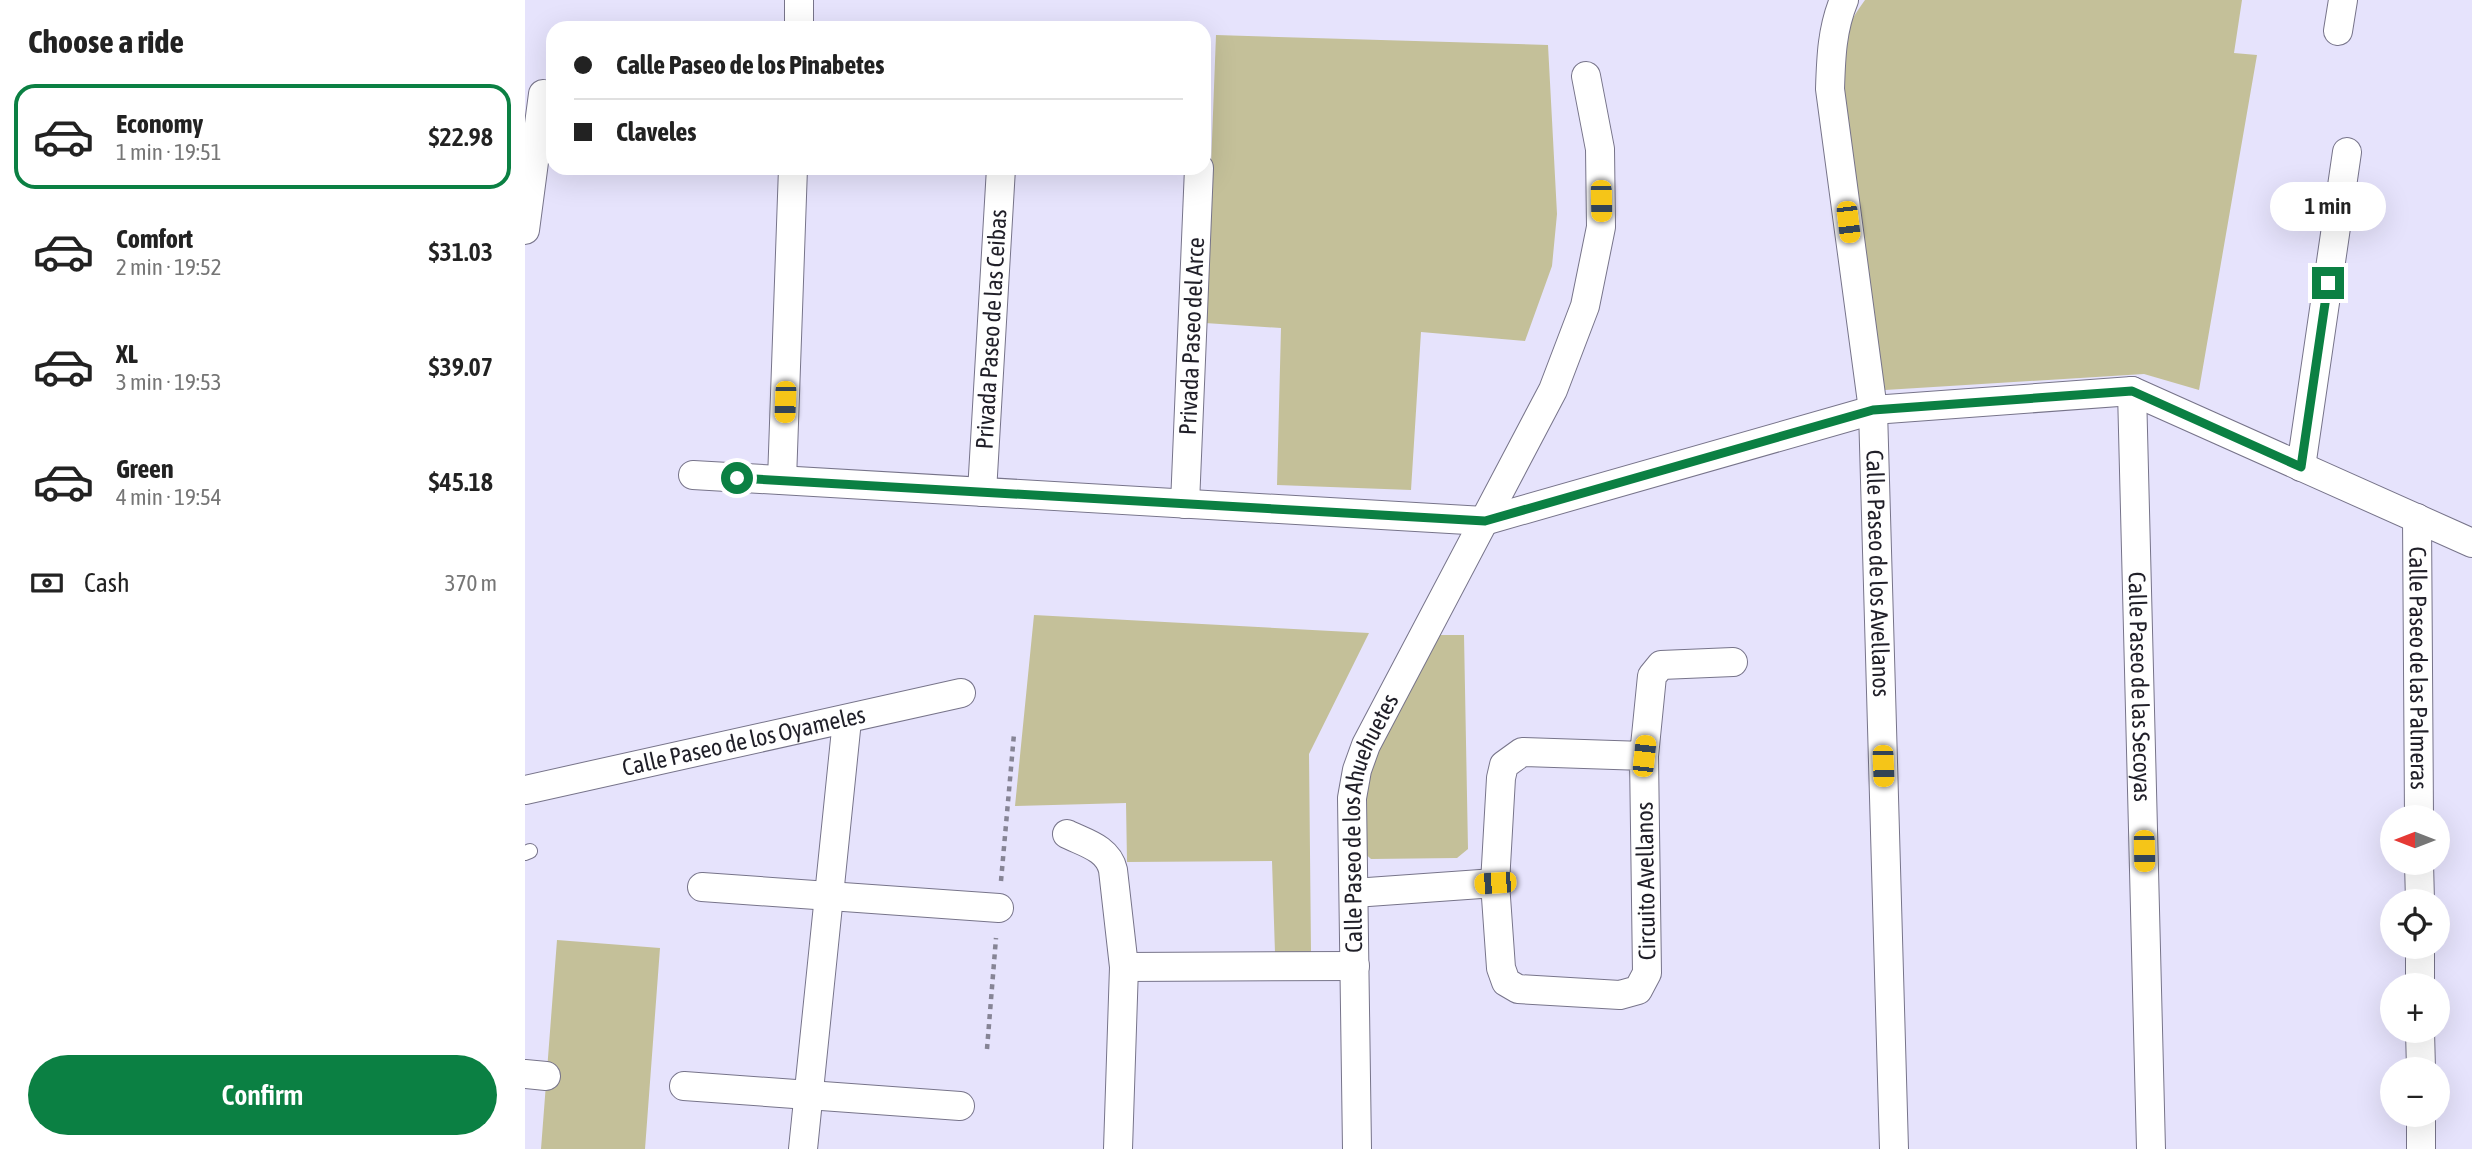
<!DOCTYPE html>
<meta charset="utf-8">
<style>
:root{--surface:#fff;--page:#f6f6f6;--text:#222;--muted:#767676;--line:#e0e0e0;--accent:#0b8043}
body{margin:0;font-family:"Asap Condensed",sans-serif;background:var(--page);color:var(--text);height:100vh;display:flex;flex-direction:column;font-size:26px;white-space:nowrap}
*{box-sizing:border-box;margin:0}
p{font-size:23px;color:var(--muted)}
.icon{flex:none;width:38px;height:38px;fill:none;stroke:currentColor;stroke-width:2;stroke-linecap:round;stroke-linejoin:round}
.map{position:relative;flex:1;overflow:hidden}
.side{display:flex;flex-direction:column;background:var(--surface);width:525px}
.side>*{flex:none}
.top-card{position:absolute;left:21px;top:21px;width:665px;height:154px;border-radius:21px;box-shadow:0 7px 28px #0002;display:grid;align-content:center;height:154px;padding:0 28px;background:var(--surface)}
.needle{width:46px;rotate:270deg}
.controls{position:absolute;left:1855px;top:805px;display:grid;gap:14px}
.controls a{display:grid;place-items:center;width:70px;height:70px;border-radius:50%;background:var(--surface);box-shadow:0 7px 28px #0002;font-size:35px}
.end{position:absolute;width:32px;height:32px;margin:-16px;border:9px solid #0b8043;background:#fff;box-shadow:0 0 0 4px #fff}
.from{border-radius:50%}
.bubble{position:absolute;height:49px;border-radius:24px;background:var(--surface);box-shadow:0 7px 28px #0002;font-size:23px;font-weight:600;line-height:49px;text-align:center}
.car{position:absolute;width:21px;height:42px;margin:-21px -10px;border-radius:9px;box-shadow:0 0 5px 2px #0007;background:linear-gradient(#f5c518 24%,#345 0 40%,#f5c518 0 76%,#345 0 86%,#f5c518 0)}
.top-card b{display:flex;align-items:center;gap:24px;height:66px;font-size:26px}
.top-card b+b{border-top:2px solid var(--line)}
.top-card i{width:18px;height:18px;background:var(--text)}
ul{padding:0;list-style:none}
li{display:flex;align-items:center;gap:21px;height:105px;margin:0 14px 10px;padding:0 14px;border:4px solid transparent;border-radius:21px}
li div{flex:1}
li b{display:block;font-size:26px}
li em{font-style:normal;font-weight:600}
li.active{border-color:var(--accent)}
li>.icon{width:63px;height:63px;stroke-width:1.5}
h2{padding:0 28px;font-size:32px;line-height:84px}
.pay{display:flex;align-items:center;gap:18px;height:77px;padding:0 28px;font-size:26px}
.pay p{margin-inline-start:auto}
.cta{display:flex;gap:14px;margin-top:auto;padding:14px 28px}
.cta a{flex:1;height:80px;border-radius:42px;background:var(--accent);color:#fff;font-size:28px;font-weight:600;line-height:80px;text-align:center}
main{display:flex;flex:1;min-height:0}
.map>svg:first-child{display:block}
.green{fill:#c4c099}
.lines{fill:none;stroke-linecap:round;stroke-linejoin:round}
.lane-casing{stroke:#77748a;stroke-width:16}
.street-casing{stroke:#77748a;stroke-width:30}
.path{stroke:#868495;stroke-width:4.5;stroke-dasharray:5 5;stroke-linecap:butt}
.lane{stroke:#fff;stroke-width:14}
.street{stroke:#fff;stroke-width:28}
.route{stroke:#0b8043;stroke-width:9}
.labels{text-anchor:middle;stroke-width:5;stroke-linejoin:round;paint-order:stroke}
.street-label{font-size:24px;fill:#201f28;stroke:#fff}
</style>
<main>
<section class="side">
<h2>Choose a ride</h2>
<ul>
<li class="active"><svg class="icon" aria-label="car" viewBox="0 0 24 24"><path d="M5 17H2v-5l4-1 3-4h7l3 4 3 1v5h-3M9 17h6M6 11h13"/><circle cx="7" cy="17" r="2"/><circle cx="17" cy="17" r="2"/></svg><div><b>Economy</b><p>1 min · 19:51</p></div><em>$22.98</em></li>
<li><svg class="icon" aria-label="car" viewBox="0 0 24 24"><path d="M5 17H2v-5l4-1 3-4h7l3 4 3 1v5h-3M9 17h6M6 11h13"/><circle cx="7" cy="17" r="2"/><circle cx="17" cy="17" r="2"/></svg><div><b>Comfort</b><p>2 min · 19:52</p></div><em>$31.03</em></li>
<li><svg class="icon" aria-label="car" viewBox="0 0 24 24"><path d="M5 17H2v-5l4-1 3-4h7l3 4 3 1v5h-3M9 17h6M6 11h13"/><circle cx="7" cy="17" r="2"/><circle cx="17" cy="17" r="2"/></svg><div><b>XL</b><p>3 min · 19:53</p></div><em>$39.07</em></li>
<li><svg class="icon" aria-label="car" viewBox="0 0 24 24"><path d="M5 17H2v-5l4-1 3-4h7l3 4 3 1v5h-3M9 17h6M6 11h13"/><circle cx="7" cy="17" r="2"/><circle cx="17" cy="17" r="2"/></svg><div><b>Green</b><p>4 min · 19:54</p></div><em>$45.18</em></li>
</ul>
<div class="pay"><svg class="icon" aria-label="cash" viewBox="0 0 24 24"><path d="M3 7h18v10H3z"/><circle cx="12" cy="12" r="2"/></svg>Cash<p>370 m</p></div>
<div class="cta"><a>Confirm</a></div>
</section>
<div class="map">
<svg width="1947" height="1149" viewBox="0 0 1947 1149">
<rect width="100%" height="100%" fill="#e6e3fc"/>
<!-- green -->
<path class="green" d="M1340,0H1717L1709,53L1732,55L1674,390L1619,374L1360,390L1314,81C1316,43 1317,32 1340,0Z
M691,35L1023,45L1032,214L1027,266L1000,341L896,332L886,490L752,485L756,328L680,323Z
M509,615L844,633L784,754L786,952L750,953L747,861L602,862L601,803L490,806Z
M913,635H939L943,849L932,858L846,859L837,851L840,773Z
M32,940L135,948L120,1149H16Z"/>
<g class="lines">
<defs>
<path id="lane" d="M0,853L5,851"/>
<g id="street">
<path id="s1" d="M1319,0C1307,29 1306,57 1305,89L1348,410L1369,1149"/>
<path d="M274,28V0"/>
<path d="M1813,31L1818,0"/>
<path d="M0,230L18,94"/>
<path id="s2" d="M1607,391L1626,1149"/>
<path d="M1776,467L1822,152"/>
<path d="M168,475L959,521L1348,410L1607,391L1947,543"/>
<path d="M257,480L268,168"/>
<path id="s3" d="M457,492L476,168"/>
<path id="s4" d="M660,504L674,168"/>
<path id="s5" d="M1892,518L1894,817"/>
<path d="M1119,756L997,752L979,765L976,778L970,883L976,968L981,982L993,989L1095,995L1113,990L1122,973L1119,756L1127,676L1136,665L1208,662"/>
<path id="s6" d="M0,790L436,693"/>
<path d="M542,834C560,843 583,848 588,870L599,967L593,1149"/>
<path d="M1894,863L1895,901"/>
<path d="M177,887L474,908"/>
<path d="M829,893L970,883"/>
<path d="M1895,947V985"/>
<path d="M599,967L830,966"/>
<path d="M1895,1031L1896,1069"/>
<path d="M0,1074L21,1076"/>
<path d="M159,1086L435,1106"/>
<path d="M1896,1115V1149"/>
<path d="M278,1149L322,720"/>
<path id="s7" d="M832,1149L827,798L832,770L841,745L1028,390L1060,306L1076,227L1075,149L1061,76"/>
</g>
</defs>
<!-- lane casing -->
<use href="#lane" class="lane-casing"/>
<!-- street casing -->
<use href="#street" class="street-casing"/>
<!-- path -->
<path class="path" d="M476,881L489,734
M462,1049L471,938"/>
<!-- lane -->
<use href="#lane" class="lane"/>
<!-- street -->
<use href="#street" class="street"/>
</g>
<g class="lines">
<!-- route -->
<path class="route" d="M212,478L960,521L1348,410L1607,391L1776,467L1803,283"/>
</g>
<g class="labels">
<!-- street labels -->
<g class="street-label">
<text dy="8" stroke="none"><textPath href="#s3" startOffset="163">Privada Paseo de las Ceibas</textPath></text>
<text dy="8" stroke="none"><textPath href="#s4" startOffset="168">Privada Paseo del Arce</textPath></text>
<text dy="8" stroke="none"><textPath href="#s1" startOffset="578">Calle Paseo de los Avellanos</textPath></text>
<text dy="8" stroke="none"><textPath href="#s5" startOffset="150">Calle Paseo de las Palmeras</textPath></text>
<text dy="8" stroke="none"><textPath href="#s2" startOffset="296">Calle Paseo de las Secoyas</textPath></text>
<text dy="8" stroke="none"><textPath href="#s6" startOffset="224">Calle Paseo de los Oyameles</textPath></text>
<text dy="8" stroke="none"><textPath href="#s7" startOffset="329">Calle Paseo de los Ahuehuetes</textPath></text>
<text transform="translate(1121 881) rotate(-91)" y="8">Circuito Avellanos</text>
</g>
</g>
</svg>
<div class="controls">
<a><svg class="needle" viewBox="-14 -14 28 28"><path d="M0-13l5 13h-10z" fill="#e53935"/><path d="M0 13l5-13h-10z" fill="#767676"/></svg></a>
<a><svg class="icon" aria-label="locate" viewBox="0 0 24 24"><circle cx="12" cy="12" r="6"/><path d="M12 2v4M12 18v4M2 12h4M18 12h4"/></svg></a>
<a>+</a>
<a>−</a>
</div>
<i class="end from" style="left:212px;top:478px"></i>
<i class="end" style="left:1803px;top:283px"></i>
<div class="bubble" style="left:1745px;top:182px;width:116px">1 min</div>
<i class="car" style="left:1076px;top:201px;rotate:179deg"></i>
<i class="car" style="left:1323px;top:222px;rotate:173deg"></i>
<i class="car" style="left:260px;top:402px;rotate:182deg"></i>
<i class="car" style="left:1119px;top:756px;rotate:6deg"></i>
<i class="car" style="left:1358px;top:766px;rotate:178deg"></i>
<i class="car" style="left:1619px;top:851px;rotate:179deg"></i>
<i class="car" style="left:970px;top:883px;rotate:266deg"></i>
<div class="top-card">
<b><i class="from"></i>Calle Paseo de los Pinabetes</b>
<b><i></i>Claveles</b>
</div>
</div>
</main>
